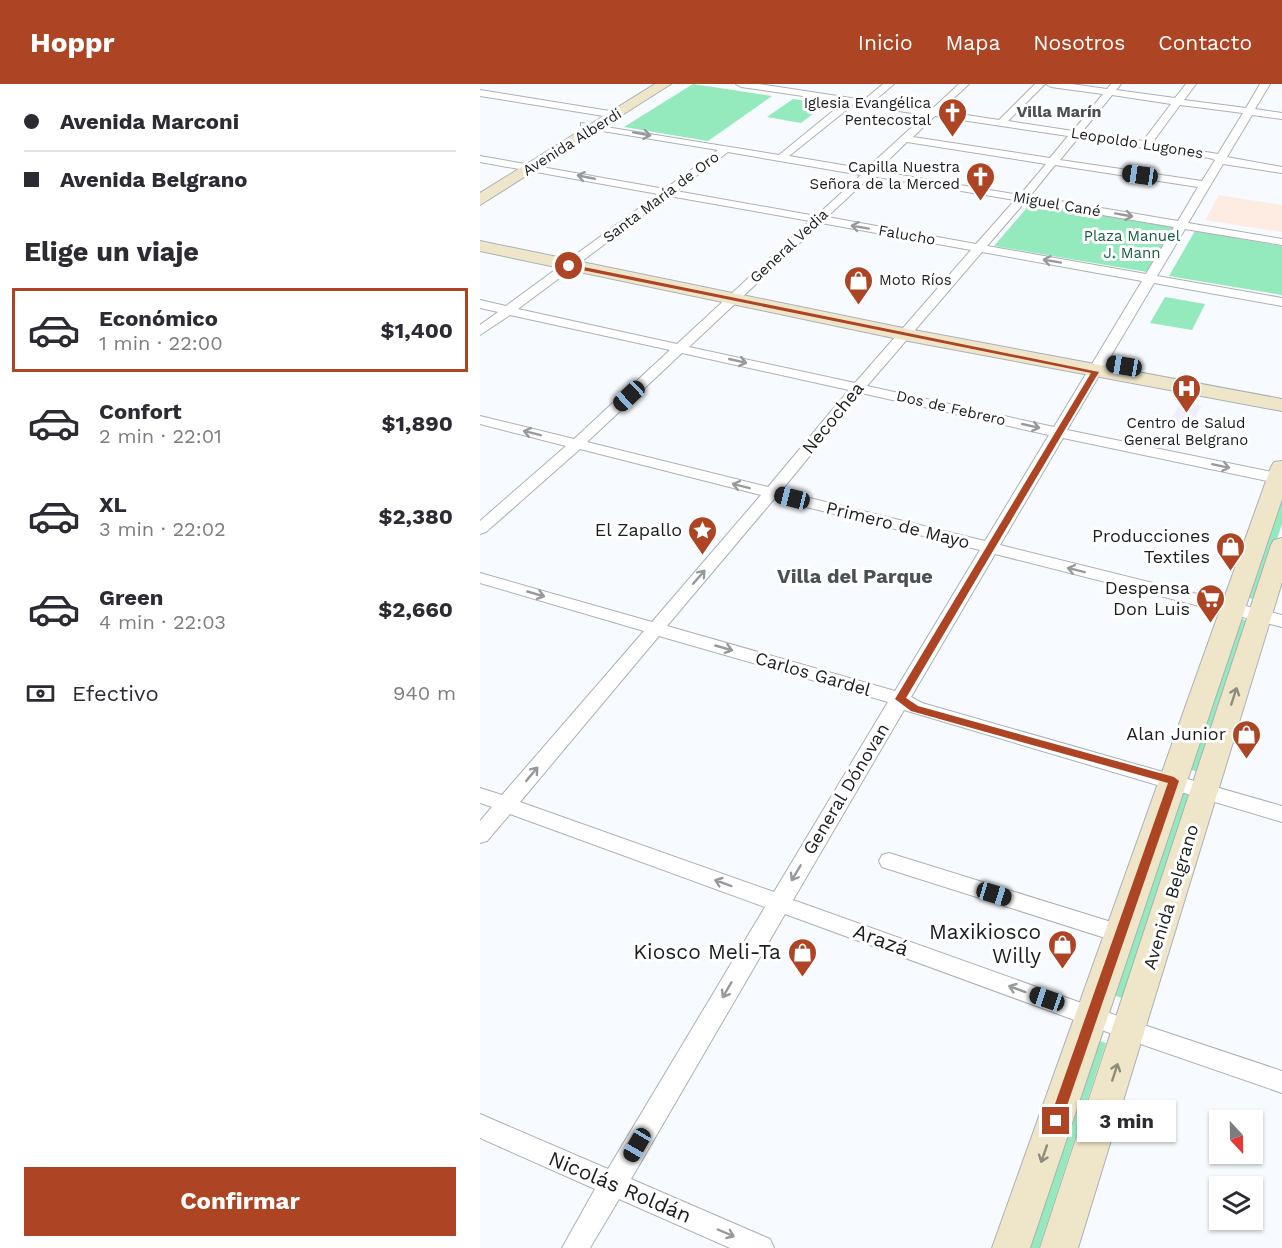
<!DOCTYPE html>
<html lang="es">
<meta charset="utf-8">
<style>
:root{--surface:#fff;--page:#f2f2f3;--text:#2b2b33;--muted:#7c7c81;--line:#e1e1e2;--accent:#ad4525}
body{margin:0;font-family:"Work Sans",sans-serif;background:var(--page);color:var(--text);height:100vh;display:flex;flex-direction:column;font-size:22px;white-space:nowrap}
*{box-sizing:border-box;margin:0}
p{font-size:20px;color:var(--muted)}
.icon{flex:none;width:33px;height:33px;fill:none;stroke:currentColor;stroke-width:2;stroke-linecap:round;stroke-linejoin:round}
.map{position:relative;flex:1;overflow:hidden}
.side{display:flex;flex-direction:column;background:var(--surface);width:480px}
.side>*{flex:none}
.hud{display:grid;align-content:center;height:132px;padding:0 24px;background:var(--surface)}
.needle{width:39px;rotate:158deg}
.fabs{position:absolute;left:729px;top:1026px;display:grid;gap:12px}
.fabs a{display:grid;place-items:center;width:54px;height:54px;border-radius:0px;background:var(--surface);box-shadow:0 2px 4px #0004;font-size:30px}
.end{position:absolute;width:27px;height:27px;margin:-14px;border:8px solid #ad4525;background:#fff;box-shadow:0 0 0 3px #fff}
.from{border-radius:50%}
.bubble{position:absolute;height:42px;border-radius:0px;background:var(--surface);box-shadow:0 2px 4px #0004;font-size:20px;font-weight:700;line-height:42px;text-align:center}
.car{position:absolute;width:18px;height:36px;margin:-18px -9px;border-radius:8px;box-shadow:0 0 4px 2px #0007;background:linear-gradient(#222 24%,#8ab4d8 0 40%,#222 0 76%,#8ab4d8 0 86%,#222 0)}
.hud b{display:flex;align-items:center;gap:21px;height:57px;font-size:22px}
.hud b+b{border-top:2px solid var(--line)}
.hud i{width:15px;height:15px;background:var(--text)}
ul{padding:0;list-style:none}
li{display:flex;align-items:center;gap:18px;height:84px;margin:0 12px 9px;padding:0 12px;border:3px solid transparent;border-radius:0px}
li div{flex:1}
li b{display:block;font-size:22px}
li em{font-style:normal;font-weight:700}
li.current{border-color:var(--accent)}
li>.icon{width:54px;height:54px;stroke-width:1.5}
h2{padding:0 24px;font-size:27px;line-height:72px}
.pay{display:flex;align-items:center;gap:15px;height:66px;padding:0 24px;font-size:22px}
.pay p{margin-inline-start:auto}
.button{display:flex;gap:12px;margin-top:auto;padding:12px 24px}
.button a{flex:1;height:69px;border-radius:0px;background:var(--accent);color:#fff;font-size:24px;font-weight:700;line-height:69px;text-align:center}
header{display:flex;align-items:center;gap:36px;box-sizing:border-box;height:84px;padding:0 30px;background:var(--accent);color:#fff}
header strong{font-size:28px}
nav{display:flex;gap:33px;margin-inline-start:auto;font-size:21px}
main{display:flex;flex:1;min-height:0}
.map>svg:first-child{display:block}
.education{fill:#feece2}
.medical{fill:#f0eefb}
.green{fill:#94e9bd}
.lines{fill:none;stroke-linecap:round;stroke-linejoin:round}
.minor-casing{stroke:#abb1b6;stroke-width:2}
.secondary-casing{stroke:#abb1b6;stroke-width:2}
.minor{fill:#fff;fill-rule:evenodd}
.secondary{fill:#efe6c9;fill-rule:evenodd}
.oneway{stroke:#98999a}
.oneway2{stroke:#908c7c}
.route{fill:#ad4525}
.labels{text-anchor:middle;stroke-width:6;stroke-linejoin:round;paint-order:stroke}
.far-poi-label{font-size:15px;fill:#1b1d1f;stroke:#fff;text-anchor:end}
.far-street-label{font-size:15px;fill:#1b1d1f;stroke:#fff}
.far-park-label{font-size:15px;fill:#155b3e;stroke:#fff}
.far-neighbourhood-label{font-size:16px;font-weight:bold;fill:#4b5055;stroke:#fff}
.street-label{font-size:18px;fill:#1b1d1f;stroke:#fff}
.poi-label{font-size:18px;fill:#1b1d1f;stroke:#fff;text-anchor:end}
.neighbourhood-label{font-size:20px;font-weight:bold;fill:#4b5055;stroke:#fff}
.near-poi-label{font-size:21px;fill:#1b1d1f;stroke:#fff;text-anchor:end}
.near-street-label{font-size:21px;fill:#1b1d1f;stroke:#fff}
</style>
<header>
<strong>Hoppr</strong>
<nav><a>Inicio</a><a>Mapa</a><a>Nosotros</a><a>Contacto</a></nav>
</header>
<main>
<section class="side">
<div class="hud">
<b><i class="from"></i>Avenida Marconi</b>
<b><i></i>Avenida Belgrano</b>
</div>
<h2>Elige un viaje</h2>
<ul>
<li class="current"><svg class="icon" aria-label="car" viewBox="0 0 24 24"><path d="M5 17H2v-5l4-1 3-4h7l3 4 3 1v5h-3M9 17h6M6 11h13"/><circle cx="7" cy="17" r="2"/><circle cx="17" cy="17" r="2"/></svg><div><b>Económico</b><p>1 min · 22:00</p></div><em>$1,400</em></li>
<li><svg class="icon" aria-label="car" viewBox="0 0 24 24"><path d="M5 17H2v-5l4-1 3-4h7l3 4 3 1v5h-3M9 17h6M6 11h13"/><circle cx="7" cy="17" r="2"/><circle cx="17" cy="17" r="2"/></svg><div><b>Confort</b><p>2 min · 22:01</p></div><em>$1,890</em></li>
<li><svg class="icon" aria-label="car" viewBox="0 0 24 24"><path d="M5 17H2v-5l4-1 3-4h7l3 4 3 1v5h-3M9 17h6M6 11h13"/><circle cx="7" cy="17" r="2"/><circle cx="17" cy="17" r="2"/></svg><div><b>XL</b><p>3 min · 22:02</p></div><em>$2,380</em></li>
<li><svg class="icon" aria-label="car" viewBox="0 0 24 24"><path d="M5 17H2v-5l4-1 3-4h7l3 4 3 1v5h-3M9 17h6M6 11h13"/><circle cx="7" cy="17" r="2"/><circle cx="17" cy="17" r="2"/></svg><div><b>Green</b><p>4 min · 22:03</p></div><em>$2,660</em></li>
</ul>
<div class="pay"><svg class="icon" aria-label="cash" viewBox="0 0 24 24"><path d="M3 7h18v10H3z"/><circle cx="12" cy="12" r="2"/></svg>Efectivo<p>940 m</p></div>
<div class="button"><a>Confirmar</a></div>
</section>
<div class="map">
<svg width="802" height="1164" viewBox="0 0 802 1164">
<rect width="100%" height="100%" fill="#f7fafe"/>
<!-- education -->
<path class="education" d="M739,111L802,121V148L725,136Z"/>
<!-- medical -->
<path class="medical" d="M703,317L722,322L709,342L689,337Z"/>
<!-- green -->
<path class="green" d="M213,0L292,12L228,57L144,43Z
M313,15L346,20L321,39L287,33Z
M551,119L697,144L667,188L514,162Z
M715,147L802,162V211L689,192Z
M685,213L725,220L712,246L670,239Z
M802,408V440L777,516L766,513Z
M758,534L769,537L719,688L707,685Z
M702,708L713,711L645,915L633,911Z
M612,954L626,959L559,1164H539Z"/>
<g class="lines">
<defs>
<path id="minor" d="M256,0H279L384,16L403,0H414L394,17L451,26L479,0H489L460,27L519,36L555,0H565L528,37L593,47L623,10L571,3L566,0H591L627,5L631,0H641L636,6L695,14L706,0H716L704,16L766,24L780,0H790L775,25L802,29V35L772,31L747,73L802,83V89L743,80L708,139L802,155V161L705,145L677,192L802,214V222L674,199L587,346L802,390V400L583,354L520,461L802,531V543L515,470L431,613L442,619L802,722V738L424,626L313,816L649,936L802,987V1009L649,956L305,830L151,1095L290,1155L294,1164H250L139,1115L110,1164H82L115,1105L0,1054V1030L128,1085L285,823L30,730L7,757L0,759V737L12,723L0,719V704L22,711L164,547L0,499V489L172,538L281,411L100,365L6,448L0,450V437L86,362L0,340V332L94,355L190,266L30,231L0,251V241L18,228L0,224V216L26,222L178,110L0,78V72L185,105L238,66L104,44L101,43V39L299,71L364,18L261,3ZM632,11L691,20L663,57L602,48ZM374,20L445,31L386,85L309,72ZM700,21L763,29L738,70L672,59ZM455,32L588,52L570,74L433,53ZM598,54L730,74L735,76L722,97L580,76ZM427,58L566,80L540,111L397,87ZM248,68L381,91L336,132L196,107ZM575,81L718,103L698,137L550,112ZM391,92L535,116L496,160L347,133ZM189,112L330,137L197,260L38,225ZM545,118L694,143L666,190L507,162ZM341,139L491,166L375,299L209,263ZM502,168L662,197L574,343L387,302ZM202,269L369,306L288,403L107,358ZM381,309L569,351L505,457L301,407ZM294,415L500,466L415,607L187,542ZM179,552L408,618L294,808L40,718Z
M0,6L136,28L141,31L136,34L0,12Z
M409,769L641,841L649,844L652,850L649,856L641,859L402,783L399,777L402,771Z"/>
<path id="secondary" d="M175,0H191L0,121V109Z
M0,157L423,244L802,315V327L423,256L0,167Z
M802,377V415L550,1164H512L791,383L794,378Z
M802,454V498L598,1164H560L791,461L794,456Z"/>
</defs>
<!-- minor casing -->
<use href="#minor" class="minor-casing"/>
<!-- secondary casing -->
<use href="#secondary" class="secondary-casing"/>
<!-- minor -->
<use href="#minor" class="minor"/>
<!-- secondary -->
<use href="#secondary" class="secondary"/>
</g>
<!-- one-way arrows -->
<defs><path id="oneway-shaft" d="M-6 0H5M1.5-3L5.5 0L1.5 3" fill="none" stroke-width="1.6" stroke-linecap="round" stroke-linejoin="round" transform="scale(1.5)"/></defs>
<g class="oneway">
<use href="#oneway-shaft" transform="translate(162 50) rotate(10)"/>
<use href="#oneway-shaft" transform="translate(106 93) rotate(-169)"/>
<use href="#oneway-shaft" transform="translate(644 131) rotate(10)"/>
<use href="#oneway-shaft" transform="translate(380 143) rotate(-170)"/>
<use href="#oneway-shaft" transform="translate(572 177) rotate(-170)"/>
<use href="#oneway-shaft" transform="translate(258 277) rotate(13)"/>
<use href="#oneway-shaft" transform="translate(551 342) rotate(13)"/>
<use href="#oneway-shaft" transform="translate(52 349) rotate(-166)"/>
<use href="#oneway-shaft" transform="translate(741 382) rotate(12)"/>
<use href="#oneway-shaft" transform="translate(261 402) rotate(-166)"/>
<use href="#oneway-shaft" transform="translate(596 486) rotate(-166)"/>
<use href="#oneway-shaft" transform="translate(219 493) rotate(-49)"/>
<use href="#oneway-shaft" transform="translate(56 510) rotate(16)"/>
<use href="#oneway-shaft" transform="translate(244 564) rotate(16)"/>
<use href="#oneway-shaft" transform="translate(52 690) rotate(-50)"/>
<use href="#oneway-shaft" transform="translate(316 789) rotate(121)"/>
<use href="#oneway-shaft" transform="translate(243 799) rotate(-160)"/>
<use href="#oneway-shaft" transform="translate(537 905) rotate(-160)"/>
<use href="#oneway-shaft" transform="translate(247 906) rotate(120)"/>
<use href="#oneway-shaft" transform="translate(246 1149) rotate(23)"/>
</g>
<g class="oneway2">
<use href="#oneway-shaft" transform="translate(754 612) rotate(-72)"/>
<use href="#oneway-shaft" transform="translate(635 988) rotate(-72)"/>
<use href="#oneway-shaft" transform="translate(564 1070) rotate(109)"/>
</g>
<!-- route -->
<path class="route" d="M89,180L619,288L426,614L438,622L694,693L699,697L580,1042L576,1043L571,1042L569,1037L688,699L431,627L415,615L611,289L87,183Z"/>
<!-- icons -->
<defs>
<symbol id="church-pin" viewBox="-11 -11 22 30"><path d="M0 17L-7.5 6A9.5 9.5 0 1 1 7.5 6Z" fill="#ad4525" stroke="#fff"/><path d="M-1.2-6h2.4v3.5h3.3v2.4h-3.3V6h-2.4V-.1h-3.3v-2.4h3.3Z" fill="#fff"/></symbol>
<symbol id="shop-pin" viewBox="-11 -11 22 30"><path d="M0 17L-7.5 6A9.5 9.5 0 1 1 7.5 6Z" fill="#ad4525" stroke="#fff"/><path d="M-5-2.5h2.3a2.7 3.5 0 0 1 5.4 0H5L5.5 6h-11ZM-1.5-2.5h3a1.5 2.3 0 0 0-3 0Z" fill="#fff"/></symbol>
<symbol id="hospital-pin" viewBox="-11 -11 22 30"><path d="M0 17L-7.5 6A9.5 9.5 0 1 1 7.5 6Z" fill="#ad4525" stroke="#fff"/><path d="M-5-5h3v3.5h4V-5h3V5h-3V1.5h-4V5h-3Z" fill="#fff"/></symbol>
<symbol id="sight-pin" viewBox="-11 -11 22 30"><path d="M0 17L-7.5 6A9.5 9.5 0 1 1 7.5 6Z" fill="#ad4525" stroke="#fff"/><path d="M0-6L1.8-2.2L6-1.7L2.9 1.2L3.7 5.4L0 3.3L-3.7 5.4L-2.9 1.2L-6-1.7L-1.8-2.2Z" fill="#fff"/></symbol>
<symbol id="supermarket-pin" viewBox="-11 -11 22 30"><path d="M0 17L-7.5 6A9.5 9.5 0 1 1 7.5 6Z" fill="#ad4525" stroke="#fff"/><path d="M-6-5.5h2.5l.6 2H6L4.5 2H-2.5L-4.4-4H-6ZM-1.5 3.2a1.3 1.3 0 1 0 .1 0ZM3 3.2a1.3 1.3 0 1 0 .1 0Z" fill="#fff"/></symbol>
</defs>
<g fill-rule="evenodd">
<use href="#church-pin" x="456" y="12" width="33" height="45"/>
<use href="#church-pin" x="484" y="76" width="33" height="45"/>
<use href="#shop-pin" x="362" y="180" width="33" height="45"/>
<use href="#hospital-pin" x="690" y="288" width="33" height="45"/>
<use href="#sight-pin" x="206" y="430" width="33" height="45"/>
<use href="#shop-pin" x="734" y="446" width="33" height="45"/>
<use href="#supermarket-pin" x="714" y="498" width="33" height="45"/>
<use href="#shop-pin" x="750" y="634" width="33" height="45"/>
<use href="#shop-pin" x="566" y="844" width="33" height="45"/>
<use href="#shop-pin" x="306" y="852" width="33" height="45"/>
</g>
<g class="labels">
<!-- far-poi labels -->
<g class="far-poi-label">
<text x="451" y="24">Iglesia Evangélica<tspan x="451" dy="17">Pentecostal</tspan></text>
<text x="480" y="88">Capilla Nuestra<tspan x="480" dy="17">Señora de la Merced</tspan></text>
<text x="399" y="201" text-anchor="start">Moto Ríos</text>
<text x="706" y="344" text-anchor="middle">Centro de Salud<tspan x="706" dy="17">General Belgrano</tspan></text>
</g>
<!-- far-street labels -->
<g class="far-street-label">
<text transform="translate(92 58) rotate(-32)" y="5">Avenida Alberdi</text>
<text transform="translate(657 59) rotate(9)" y="5">Leopoldo Lugones</text>
<text transform="translate(181 113) rotate(-37)" y="5">Santa María de Oro</text>
<text transform="translate(577 120) rotate(10)" y="5">Miguel Cané</text>
<text transform="translate(427 151) rotate(10)" y="5">Falucho</text>
<text transform="translate(309 162) rotate(-43)" y="5">General Vedia</text>
<text transform="translate(471 324) rotate(13)" y="5">Dos de Febrero</text>
</g>
<!-- far-park labels -->
<g class="far-park-label">
<text x="652" y="157">Plaza Manuel<tspan x="652" dy="17">J. Mann</tspan></text>
</g>
<!-- far-neighbourhood labels -->
<g class="far-neighbourhood-label">
<text x="579" y="33">Villa Marín</text>
</g>
<!-- street labels -->
<g class="street-label">
<text transform="translate(353 334) rotate(-51)" y="6">Necochea</text>
<text transform="translate(418 441) rotate(14)" y="6">Primero de Mayo</text>
<text transform="translate(333 590) rotate(16)" y="6">Carlos Gardel</text>
<text transform="translate(366 705) rotate(-59)" y="6">General Dónovan</text>
<text transform="translate(691 813) rotate(-73)" y="6">Avenida Belgrano</text>
</g>
<!-- poi labels -->
<g class="poi-label">
<text x="202" y="452">El Zapallo</text>
<text x="730" y="458">Producciones<tspan x="730" dy="21">Textiles</tspan></text>
<text x="710" y="510">Despensa<tspan x="710" dy="21">Don Luis</tspan></text>
<text x="746" y="656">Alan Junior</text>
</g>
<!-- neighbourhood labels -->
<g class="neighbourhood-label">
<text x="375" y="499">Villa del Parque</text>
</g>
<!-- near-poi labels -->
<g class="near-poi-label">
<text x="561" y="855">Maxikiosco<tspan x="561" dy="24">Willy</tspan></text>
<text x="301" y="875">Kiosco Meli-Ta</text>
</g>
<!-- near-street labels -->
<g class="near-street-label">
<text transform="translate(401 856) rotate(20)" y="7">Arazá</text>
<text transform="translate(140 1103) rotate(23)" y="7">Nicolás Roldán</text>
</g>
</g>
</svg>
<div class="fabs">
<a><svg class="needle" viewBox="-14 -14 28 28"><path d="M0-13l5 13h-10z" fill="#e53935"/><path d="M0 13l5-13h-10z" fill="#7c7c81"/></svg></a>
<a><svg class="icon" aria-label="layers" viewBox="0 0 24 24"><path d="M12 4l9 5-9 5-9-5zM3 14l9 5 9-5"/></svg></a>
</div>
<i class="end from" style="left:89px;top:182px"></i>
<i class="end" style="left:576px;top:1037px"></i>
<div class="bubble" style="left:597px;top:1016px;width:99px">3 min</div>
<i class="car" style="left:660px;top:91px;rotate:278deg"></i>
<i class="car" style="left:644px;top:282px;rotate:280deg"></i>
<i class="car" style="left:149px;top:312px;rotate:227deg"></i>
<i class="car" style="left:312px;top:414px;rotate:284deg"></i>
<i class="car" style="left:514px;top:810px;rotate:107deg"></i>
<i class="car" style="left:567px;top:915px;rotate:289deg"></i>
<i class="car" style="left:157px;top:1061px;rotate:210deg"></i>
</div>
</main>
